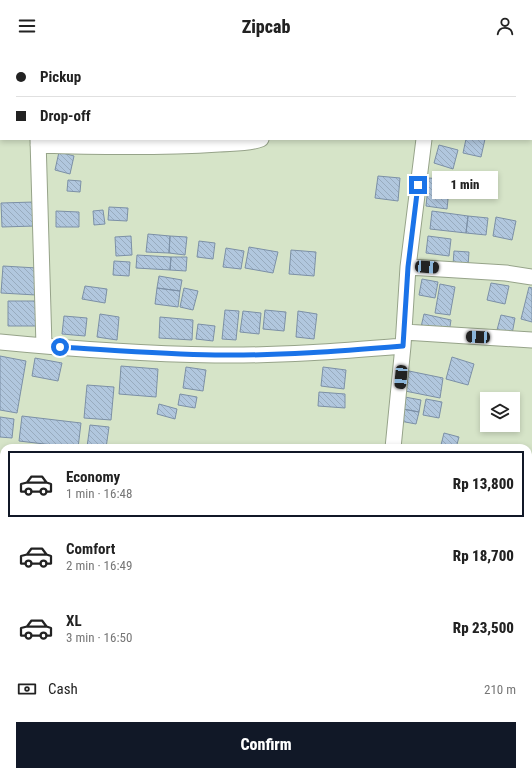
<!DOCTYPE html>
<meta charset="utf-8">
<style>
:root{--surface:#fff;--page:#f2f2f2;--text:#222;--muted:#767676;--line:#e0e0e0;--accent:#111827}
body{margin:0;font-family:"Roboto Condensed",sans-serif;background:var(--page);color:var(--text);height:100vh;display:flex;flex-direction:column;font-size:15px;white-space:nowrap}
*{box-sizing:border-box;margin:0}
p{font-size:13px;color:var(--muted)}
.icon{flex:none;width:22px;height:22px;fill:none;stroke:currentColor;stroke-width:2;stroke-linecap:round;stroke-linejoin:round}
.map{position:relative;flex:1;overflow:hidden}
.panel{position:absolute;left:0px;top:392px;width:532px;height:332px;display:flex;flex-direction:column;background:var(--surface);border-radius:12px 12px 0 0;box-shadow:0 2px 6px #0003}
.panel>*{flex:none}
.guide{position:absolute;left:0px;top:0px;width:532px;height:88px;box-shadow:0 2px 6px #0003;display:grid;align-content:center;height:88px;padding:0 16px;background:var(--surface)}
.controls{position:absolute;left:480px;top:340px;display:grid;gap:8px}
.controls a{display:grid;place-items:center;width:40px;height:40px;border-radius:0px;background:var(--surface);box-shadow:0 2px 6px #0003;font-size:20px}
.end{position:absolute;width:18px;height:18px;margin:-9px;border:5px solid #1a73e8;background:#fff;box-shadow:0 0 0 2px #fff}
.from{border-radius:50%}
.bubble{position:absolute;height:28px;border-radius:0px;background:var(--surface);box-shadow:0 2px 6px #0003;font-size:13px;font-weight:800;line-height:28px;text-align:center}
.car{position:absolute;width:12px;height:24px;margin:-12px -6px;border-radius:5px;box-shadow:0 0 3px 1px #0007;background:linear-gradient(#222 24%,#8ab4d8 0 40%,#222 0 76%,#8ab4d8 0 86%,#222 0)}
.guide b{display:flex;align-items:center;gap:14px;height:38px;font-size:15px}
.guide b+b{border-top:1px solid var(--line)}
.guide i{width:10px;height:10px;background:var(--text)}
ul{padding:7px 0 0;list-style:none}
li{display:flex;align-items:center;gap:12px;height:66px;margin:0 8px 6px;padding:0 8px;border:2px solid transparent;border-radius:0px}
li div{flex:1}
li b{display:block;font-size:15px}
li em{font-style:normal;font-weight:800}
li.on{border-color:var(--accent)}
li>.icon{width:36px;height:36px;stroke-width:1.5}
.pay{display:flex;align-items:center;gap:10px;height:44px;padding:0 16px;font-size:15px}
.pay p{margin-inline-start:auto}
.cta{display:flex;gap:8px;margin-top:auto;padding:8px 16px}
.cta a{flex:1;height:46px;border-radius:0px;background:var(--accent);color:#fff;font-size:16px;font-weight:800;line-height:46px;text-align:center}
header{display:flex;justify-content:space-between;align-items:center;height:52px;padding:0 16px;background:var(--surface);font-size:18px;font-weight:800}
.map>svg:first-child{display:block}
.building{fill:url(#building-back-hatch);stroke:#7c90a6}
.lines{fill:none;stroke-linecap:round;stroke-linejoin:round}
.minor-casing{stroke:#96a389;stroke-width:17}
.minor{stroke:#fff;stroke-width:15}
.route{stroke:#1a73e8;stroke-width:5}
</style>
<header><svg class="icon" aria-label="menu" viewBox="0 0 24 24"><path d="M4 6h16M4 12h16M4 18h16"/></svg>Zipcab<svg class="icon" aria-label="person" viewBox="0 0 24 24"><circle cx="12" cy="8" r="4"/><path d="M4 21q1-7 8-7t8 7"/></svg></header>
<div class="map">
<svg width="532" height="724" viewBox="0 0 532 724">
<defs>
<pattern id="building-back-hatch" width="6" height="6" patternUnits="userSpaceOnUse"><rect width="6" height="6" fill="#b1c7de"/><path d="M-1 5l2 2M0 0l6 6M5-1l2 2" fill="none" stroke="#98abbe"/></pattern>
</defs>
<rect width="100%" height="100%" fill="#d6e4c8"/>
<!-- building -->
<path class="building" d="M453,0H488L453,1Z
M466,87H485L481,105L463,101Z
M439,93L458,98L453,117L434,111Z
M59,100L74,104L70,122L55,118Z
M378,124L400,126L398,149L375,146Z
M429,126L450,128L447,157L426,154Z
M68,128L81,129L80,140L67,139Z
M34,150L35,174L2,175L1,151Z
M109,155L128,156L127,169L108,168Z
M103,158L105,172L94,173L93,159Z
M56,159L79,160V175H56Z
M432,159L468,164L466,181L430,177Z
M468,164L488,166L486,183L466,181Z
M496,165L516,169L512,188L493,184Z
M148,182L170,184L169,201L146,200Z
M131,184L132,203L116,204L115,185Z
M170,184L187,185L185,203L169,201Z
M428,184L451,187L449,204L426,201Z
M199,189L215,191L213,207L197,205Z
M249,195L278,200L273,221L245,216Z
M226,196L244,199L241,217L223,215Z
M291,198L316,200L314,224L289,222Z
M454,199L469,200L468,214L453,213Z
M137,203L171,205L170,218L136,216Z
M171,205H187L186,219L170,218Z
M114,209L130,210L129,224L113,223Z
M3,214L37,216L36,243L1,241Z
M159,224L182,228L180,239L157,236Z
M422,227L438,230L435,246L419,243Z
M491,231L509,234L505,252L487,248Z
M440,232L455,235L450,263L435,261Z
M85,234L107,237L105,251L82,247Z
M529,235L532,236V270L521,267Z
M157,236L180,239L178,255L155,252Z
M184,236L198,239L193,258L180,255Z
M8,249H39V274H8Z
M225,258L239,259L236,288L222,287Z
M265,258L286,260L284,279L263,277Z
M243,259L261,261L259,282L240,280Z
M298,259L317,262L314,287L296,285Z
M100,262L119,265L117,288L97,285Z
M424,262L451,268L449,281L421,275Z
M501,263L515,266L512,282L497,278Z
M64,264L87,266L85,284L62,282Z
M160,265L193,268L192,288L159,286Z
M198,272L215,274L213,289L196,287Z
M0,304L26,309L17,361L0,358Z
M452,305L474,312L468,333L446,327Z
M35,306L62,311L58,329L32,324Z
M121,314L158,317L156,345L119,342Z
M186,315L206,318L203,339L183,336Z
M323,315L346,318L344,337L321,334Z
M409,319L443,326L440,346L405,339Z
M87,333L114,335L111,368L84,366Z
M319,340L345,342V356L318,354Z
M180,342L197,345L195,356L178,353Z
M405,345L421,348L419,360L403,357Z
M426,347L442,350L439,366L423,363Z
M159,352L177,357L175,367L157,362Z
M403,357L419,360L416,372L400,369Z
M22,364L81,371L78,396L19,389Z
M0,365L14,367L12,386L0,385Z
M90,373L109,375L106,396L87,395Z
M444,381L459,385L456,396L441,393Z"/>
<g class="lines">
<defs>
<path id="minor" d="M38,1V0
M434,1L435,0
M38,87L44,294
M38,93C98,95 159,96 219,92C232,91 249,92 261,87
M408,215L506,221L532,225
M404,280L532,288
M0,290C72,297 143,302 215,303C278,304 341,299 403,294L408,215L424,87
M393,396L403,294
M115,720V721
M348,724L349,720"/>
</defs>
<!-- minor casing -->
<use href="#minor" class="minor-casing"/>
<!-- minor -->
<use href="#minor" class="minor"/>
</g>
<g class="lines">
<!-- route -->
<path class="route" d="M60,295C112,298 163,302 215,303C278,304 341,299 403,294L408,215L418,133"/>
</g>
</svg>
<div class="controls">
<a><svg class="icon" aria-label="layers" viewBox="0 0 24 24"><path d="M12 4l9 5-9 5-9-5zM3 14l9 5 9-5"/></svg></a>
</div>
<i class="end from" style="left:60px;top:295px"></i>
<i class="end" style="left:418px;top:133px"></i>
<div class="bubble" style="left:432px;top:119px;width:66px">1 min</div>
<i class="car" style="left:427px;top:215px;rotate:94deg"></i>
<i class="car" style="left:478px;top:285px;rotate:273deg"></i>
<i class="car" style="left:401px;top:325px;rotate:185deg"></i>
<div class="guide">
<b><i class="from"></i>Pickup</b>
<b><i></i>Drop-off</b>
</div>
<section class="panel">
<ul>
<li class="on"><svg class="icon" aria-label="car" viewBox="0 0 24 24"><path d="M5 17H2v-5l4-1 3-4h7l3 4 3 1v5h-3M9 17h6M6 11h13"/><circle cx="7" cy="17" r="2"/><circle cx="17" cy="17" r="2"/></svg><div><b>Economy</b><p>1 min · 16:48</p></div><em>Rp 13,800</em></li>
<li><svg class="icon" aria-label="car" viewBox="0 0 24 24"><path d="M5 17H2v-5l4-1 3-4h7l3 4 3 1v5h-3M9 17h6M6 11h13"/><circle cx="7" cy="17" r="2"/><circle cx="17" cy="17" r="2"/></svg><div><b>Comfort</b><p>2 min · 16:49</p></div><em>Rp 18,700</em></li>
<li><svg class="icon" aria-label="car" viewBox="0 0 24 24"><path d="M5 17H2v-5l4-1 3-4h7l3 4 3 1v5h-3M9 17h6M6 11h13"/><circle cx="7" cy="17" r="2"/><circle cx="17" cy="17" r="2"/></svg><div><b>XL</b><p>3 min · 16:50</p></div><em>Rp 23,500</em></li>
</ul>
<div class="pay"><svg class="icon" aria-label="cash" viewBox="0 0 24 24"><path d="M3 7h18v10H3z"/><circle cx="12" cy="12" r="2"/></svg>Cash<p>210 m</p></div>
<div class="cta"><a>Confirm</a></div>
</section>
</div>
